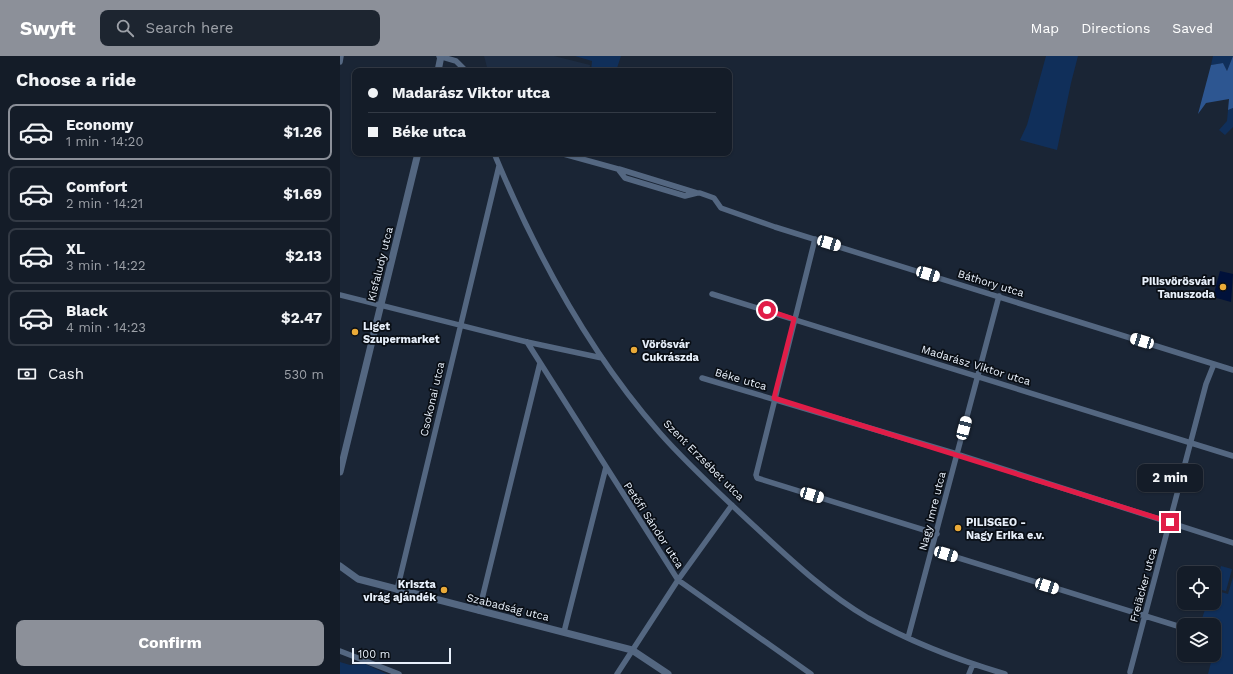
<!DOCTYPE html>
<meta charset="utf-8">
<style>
:root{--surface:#141c28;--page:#1d2530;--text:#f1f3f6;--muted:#9da1a8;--line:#333a45;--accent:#8c9099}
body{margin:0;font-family:"Work Sans",sans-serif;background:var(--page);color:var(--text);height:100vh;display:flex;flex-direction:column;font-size:15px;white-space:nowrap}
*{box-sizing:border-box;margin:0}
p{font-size:13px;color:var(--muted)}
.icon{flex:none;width:22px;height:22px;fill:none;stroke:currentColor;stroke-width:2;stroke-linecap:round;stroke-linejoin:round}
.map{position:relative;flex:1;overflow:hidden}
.details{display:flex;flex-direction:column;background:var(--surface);width:340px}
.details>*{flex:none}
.banner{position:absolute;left:12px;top:12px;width:380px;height:88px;border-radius:8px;box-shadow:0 1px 3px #0004,0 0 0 1px var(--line);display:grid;align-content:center;height:88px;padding:0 16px;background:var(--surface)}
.buttons{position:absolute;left:837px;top:510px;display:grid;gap:8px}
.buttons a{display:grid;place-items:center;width:44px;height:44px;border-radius:8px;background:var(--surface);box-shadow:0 1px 3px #0004,0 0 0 1px var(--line);font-size:20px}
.scale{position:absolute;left:12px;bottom:10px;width:99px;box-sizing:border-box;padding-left:4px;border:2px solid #e8f0fb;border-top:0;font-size:11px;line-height:14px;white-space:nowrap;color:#e8f0fb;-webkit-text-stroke:3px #090e15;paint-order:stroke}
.end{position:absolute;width:18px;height:18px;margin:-9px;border:5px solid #e11d48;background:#fff;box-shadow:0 0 0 2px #fff}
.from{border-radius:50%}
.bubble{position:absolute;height:28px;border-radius:8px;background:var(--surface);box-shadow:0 1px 3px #0004,0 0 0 1px var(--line);font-size:13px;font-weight:700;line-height:28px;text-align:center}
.car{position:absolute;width:12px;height:24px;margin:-12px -6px;border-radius:5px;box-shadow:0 0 3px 1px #0007;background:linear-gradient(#fff 24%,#345 0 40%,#fff 0 76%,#345 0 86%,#fff 0)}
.banner b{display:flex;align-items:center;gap:14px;height:38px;font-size:15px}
.banner b+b{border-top:1px solid var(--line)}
.banner i{width:10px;height:10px;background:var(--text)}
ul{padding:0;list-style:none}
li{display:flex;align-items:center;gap:12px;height:56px;margin:0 8px 6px;padding:0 8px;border:2px solid var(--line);border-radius:8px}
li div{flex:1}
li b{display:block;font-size:15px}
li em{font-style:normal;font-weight:700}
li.current{border-color:var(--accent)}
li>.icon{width:36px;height:36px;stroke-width:1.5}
h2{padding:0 16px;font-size:18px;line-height:48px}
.pay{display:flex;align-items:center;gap:10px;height:44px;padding:0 16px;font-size:15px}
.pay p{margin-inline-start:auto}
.cta{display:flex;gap:8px;margin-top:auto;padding:8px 16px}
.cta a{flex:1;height:46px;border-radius:8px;background:var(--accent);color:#fff;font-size:16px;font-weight:700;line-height:46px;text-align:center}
header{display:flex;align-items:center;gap:24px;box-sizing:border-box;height:56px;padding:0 20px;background:var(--accent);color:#fff}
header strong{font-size:19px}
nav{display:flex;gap:22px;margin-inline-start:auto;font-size:14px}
.search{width:280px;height:36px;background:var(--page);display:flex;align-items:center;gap:10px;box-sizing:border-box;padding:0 14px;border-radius:8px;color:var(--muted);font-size:15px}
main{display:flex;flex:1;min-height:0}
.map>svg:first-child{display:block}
.built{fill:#1d2c42}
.green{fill:#102f5a}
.forest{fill:#2d5691}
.water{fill:#00113a}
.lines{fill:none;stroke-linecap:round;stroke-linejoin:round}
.minor{stroke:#546781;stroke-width:5.5}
.tertiary{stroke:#546781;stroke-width:7}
.route{stroke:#e11d48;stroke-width:5}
.poi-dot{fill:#eaaa38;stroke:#090e15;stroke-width:1.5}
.labels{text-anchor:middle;stroke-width:3.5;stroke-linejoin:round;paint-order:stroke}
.street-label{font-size:11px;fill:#e8f0fb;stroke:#090e15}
.poi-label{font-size:11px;font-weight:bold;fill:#e8f0fb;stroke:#090e15;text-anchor:start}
</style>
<header>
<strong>Swyft</strong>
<div class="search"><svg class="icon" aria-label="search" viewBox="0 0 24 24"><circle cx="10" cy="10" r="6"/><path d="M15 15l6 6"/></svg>Search here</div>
<nav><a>Map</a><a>Directions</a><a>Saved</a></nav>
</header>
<main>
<section class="details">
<h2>Choose a ride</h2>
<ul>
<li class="current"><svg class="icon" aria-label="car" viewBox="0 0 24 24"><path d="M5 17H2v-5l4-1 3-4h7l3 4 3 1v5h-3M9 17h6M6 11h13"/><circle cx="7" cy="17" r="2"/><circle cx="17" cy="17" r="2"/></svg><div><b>Economy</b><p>1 min · 14:20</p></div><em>$1.26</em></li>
<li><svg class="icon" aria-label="car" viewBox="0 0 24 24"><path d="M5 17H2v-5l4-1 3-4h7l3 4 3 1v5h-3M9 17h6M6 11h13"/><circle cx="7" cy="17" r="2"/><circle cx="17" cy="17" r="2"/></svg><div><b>Comfort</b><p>2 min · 14:21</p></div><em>$1.69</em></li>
<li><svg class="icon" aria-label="car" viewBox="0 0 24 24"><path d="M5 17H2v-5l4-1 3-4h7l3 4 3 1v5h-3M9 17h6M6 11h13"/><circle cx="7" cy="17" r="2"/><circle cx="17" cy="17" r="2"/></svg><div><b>XL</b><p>3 min · 14:22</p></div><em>$2.13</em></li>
<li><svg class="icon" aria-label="car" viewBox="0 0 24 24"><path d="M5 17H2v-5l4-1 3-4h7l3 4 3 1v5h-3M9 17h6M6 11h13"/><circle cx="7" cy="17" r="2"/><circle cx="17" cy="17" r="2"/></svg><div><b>Black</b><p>4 min · 14:23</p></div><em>$2.47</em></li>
</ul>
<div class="pay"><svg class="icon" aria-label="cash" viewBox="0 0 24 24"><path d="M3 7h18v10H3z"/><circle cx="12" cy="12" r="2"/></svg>Cash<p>530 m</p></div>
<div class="cta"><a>Confirm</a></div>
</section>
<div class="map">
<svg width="893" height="618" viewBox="0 0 893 618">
<rect width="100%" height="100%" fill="#1a2535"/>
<!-- built -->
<path class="built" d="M144,0H214L250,9L249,15H148Z"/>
<!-- green -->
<path class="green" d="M235,0H281L277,12C268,12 260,15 251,15L252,5Z
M706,0H738L731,27L717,94L680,84L687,69Z
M873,0H893L887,15L883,7L871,9Z
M893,52V71L885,79L879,74L887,65L888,54Z
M881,510L892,513L886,535L874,532Z
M893,521V618H868L879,575L874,574V569H860L867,547H874V534L888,538Z
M0,606L10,609L25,608L47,618H0Z"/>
<!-- forest -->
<path class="forest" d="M893,0V52L888,54L889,43L866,47L858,58L871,9L883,7L887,15Z"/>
<!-- water -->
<path class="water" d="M880,215L893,218L891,246L873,241Z"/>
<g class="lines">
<!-- minor -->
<path class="minor" d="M99,0L116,5L126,15
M0,6L1,0
M154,97C195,196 248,295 319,376C347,408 380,438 411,467C448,501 484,536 528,562C571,586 618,604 665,618
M220,97L278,113L285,122L345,140L357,137H360L374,142L381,152L435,171L893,314
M279,113L357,137
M475,183L416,419L417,422L597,478
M372,238L893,400
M0,239L187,286L262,302
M187,286L338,524L471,618
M362,322L617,398L893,487
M593,494L844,572
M57,534L159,110
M139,555L200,307
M224,576L266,411
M568,582L659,240
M0,595L59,618
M790,616L866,328L874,308
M277,618L338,524L392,449
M629,618L633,608"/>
<!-- tertiary -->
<path class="tertiary" d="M98,15L101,0
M0,416L78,97
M0,510L18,523L292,594L328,618"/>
</g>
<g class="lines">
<!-- route -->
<path class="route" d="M427,254L454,263L434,342L830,466"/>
</g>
<!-- markers -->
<g class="poi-dot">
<circle cx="883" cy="231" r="4"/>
<circle cx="15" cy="276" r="4"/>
<circle cx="294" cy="294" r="4"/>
<circle cx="618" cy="472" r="4"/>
<circle cx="104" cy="534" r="4"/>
</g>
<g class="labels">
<!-- street labels -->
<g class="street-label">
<text transform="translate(40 208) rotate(-76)" y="4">Kisfaludy utca</text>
<text transform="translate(651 227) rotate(17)" y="4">Báthory utca</text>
<text transform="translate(636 309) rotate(17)" y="4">Madarász Viktor utca</text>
<text transform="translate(401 323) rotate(16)" y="4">Béke utca</text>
<text transform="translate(92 343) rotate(-77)" y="4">Csokonai utca</text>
<text transform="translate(364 404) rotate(45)" y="4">Szent Erzsébet utca</text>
<text transform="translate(592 455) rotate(-76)" y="4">Nagy Imre utca</text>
<text transform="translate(314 469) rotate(57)" y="4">Petőfi Sándor utca</text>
<text transform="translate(803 529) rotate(-75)" y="4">Freiäcker utca</text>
<text transform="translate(168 551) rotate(14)" y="4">Szabadság utca</text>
</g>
<!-- poi labels -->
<g class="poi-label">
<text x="875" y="229" text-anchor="end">Pilisvörösvári<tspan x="875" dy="13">Tanuszoda</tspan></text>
<text x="23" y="274">Liget<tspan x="23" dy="13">Szupermarket</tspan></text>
<text x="302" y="292">Vörösvár<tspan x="302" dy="13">Cukrászda</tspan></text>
<text x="626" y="470">PILISGEO -<tspan x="626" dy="13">Nagy Erika e.v.</tspan></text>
<text x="96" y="532" text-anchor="end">Kriszta<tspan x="96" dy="13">virág ajándék</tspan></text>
</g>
</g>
</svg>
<div class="buttons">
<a><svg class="icon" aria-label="locate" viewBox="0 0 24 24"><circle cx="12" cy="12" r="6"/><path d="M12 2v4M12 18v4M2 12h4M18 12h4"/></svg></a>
<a><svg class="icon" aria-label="layers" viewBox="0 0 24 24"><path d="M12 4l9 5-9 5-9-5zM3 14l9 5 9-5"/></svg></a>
</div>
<div class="scale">100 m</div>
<i class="end from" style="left:427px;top:254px"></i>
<i class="end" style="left:830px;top:466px"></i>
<div class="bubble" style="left:797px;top:408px;width:66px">2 min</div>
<i class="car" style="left:489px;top:187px;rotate:107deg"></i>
<i class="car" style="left:588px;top:218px;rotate:107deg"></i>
<i class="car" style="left:802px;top:285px;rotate:287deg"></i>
<i class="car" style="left:624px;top:372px;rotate:15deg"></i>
<i class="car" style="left:472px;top:439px;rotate:107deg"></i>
<i class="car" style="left:606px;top:498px;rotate:107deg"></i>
<i class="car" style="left:707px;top:530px;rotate:108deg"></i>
<div class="banner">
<b><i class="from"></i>Madarász Viktor utca</b>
<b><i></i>Béke utca</b>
</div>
</div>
</main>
